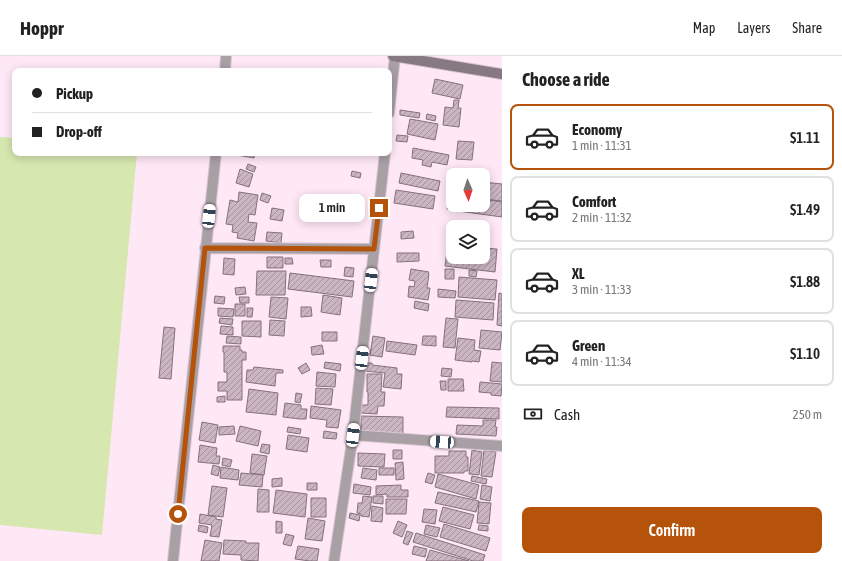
<!DOCTYPE html>
<meta charset="utf-8">
<style>
:root{--surface:#fff;--page:#f2f2f2;--text:#222;--muted:#767676;--line:#e0e0e0;--accent:#b45309}
body{margin:0;font-family:"Asap Condensed",sans-serif;background:var(--page);color:var(--text);height:100vh;display:flex;flex-direction:column;font-size:15px;white-space:nowrap}
*{box-sizing:border-box;margin:0}
p{font-size:13px;color:var(--muted)}
.icon{flex:none;width:22px;height:22px;fill:none;stroke:currentColor;stroke-width:2;stroke-linecap:round;stroke-linejoin:round}
.map{position:relative;flex:1;overflow:hidden}
.drawer{display:flex;flex-direction:column;background:var(--surface);width:340px}
.drawer>*{flex:none}
.top-card{position:absolute;left:12px;top:12px;width:380px;height:88px;border-radius:8px;box-shadow:0 2px 10px #0003;display:grid;align-content:center;height:88px;padding:0 20px;background:var(--surface)}
.needle{width:26px;rotate:177deg}
.controls{position:absolute;left:446px;top:112px;display:grid;gap:8px}
.controls a{display:grid;place-items:center;width:44px;height:44px;border-radius:8px;background:var(--surface);box-shadow:0 2px 10px #0003;font-size:20px}
.end{position:absolute;width:18px;height:18px;margin:-9px;border:5px solid #b45309;background:#fff;box-shadow:0 0 0 2px #fff}
.from{border-radius:50%}
.bubble{position:absolute;height:28px;border-radius:8px;background:var(--surface);box-shadow:0 2px 10px #0003;font-size:13px;font-weight:600;line-height:28px;text-align:center}
.car{position:absolute;width:12px;height:24px;margin:-12px -6px;border-radius:5px;box-shadow:0 0 3px 1px #0007;background:linear-gradient(#fff 24%,#345 0 40%,#fff 0 76%,#345 0 86%,#fff 0)}
.top-card b{display:flex;align-items:center;gap:14px;height:38px;font-size:15px}
.top-card b+b{border-top:1px solid var(--line)}
.top-card i{width:10px;height:10px;background:var(--text)}
ul{padding:0;list-style:none}
li{display:flex;align-items:center;gap:12px;height:66px;margin:0 8px 6px;padding:0 12px;border:2px solid var(--line);border-radius:8px}
li div{flex:1}
li b{display:block;font-size:15px}
li em{font-style:normal;font-weight:600}
li.current{border-color:var(--accent)}
li>.icon{width:36px;height:36px;stroke-width:1.5}
h2{padding:0 20px;font-size:18px;line-height:48px}
.pay{display:flex;align-items:center;gap:10px;height:44px;padding:0 20px;font-size:15px}
.pay p{margin-inline-start:auto}
.button{display:flex;gap:8px;margin-top:auto;padding:8px 20px}
.button a{flex:1;height:46px;border-radius:8px;background:var(--accent);color:#fff;font-size:16px;font-weight:600;line-height:46px;text-align:center}
header{display:flex;align-items:center;gap:24px;box-sizing:border-box;height:56px;padding:0 20px;background:var(--surface);border-bottom:1px solid var(--line)}
header strong{font-size:19px}
nav{display:flex;gap:22px;margin-inline-start:auto;font-size:14px}
main{display:flex;flex:1;min-height:0}
.map>svg:first-child{display:block}
.pitch{fill:#d6e7b0}
.building{fill:url(#building-hatch);stroke:#85717d}
.lines{fill:none;stroke-linecap:round;stroke-linejoin:round}
.street-casing{stroke:#dac6d2;stroke-width:12}
.secondary-casing{stroke:#dac6d2;stroke-width:12}
.street{stroke:#a9a0a5;stroke-width:10}
.secondary{stroke:#877982;stroke-width:10}
.route{stroke:#b45309;stroke-width:5}
</style>
<header>
<strong>Hoppr</strong>
<nav><a>Map</a><a>Layers</a><a>Share</a></nav>
</header>
<main>
<div class="map">
<svg width="502" height="505" viewBox="0 0 502 505">
<defs>
<pattern id="building-hatch" width="6" height="6" patternUnits="userSpaceOnUse"><rect width="6" height="6" fill="#cbb5c2"/><path d="M-1 1l2-2M0 6l6-6M5 7l2-2" fill="none" stroke="#a5939e"/></pattern>
</defs>
<rect width="100%" height="100%" fill="#ffe8f6"/>
<!-- pitch -->
<path class="pitch" d="M0,81L15,82V97H137L102,479L0,469Z"/>
<!-- building -->
<path class="building" d="M435,23L463,29L460,43L432,37Z
M454,44H459L458,52H461L459,71L443,69L445,51L453,52Z
M400,54L420,57L419,62L400,59Z
M427,58L436,60L435,65L426,63Z
M410,63L438,68L435,84L407,78Z
M397,79L408,80L407,86L396,85Z
M458,85L474,86L472,104L456,103Z
M413,92L449,99L447,109L432,106L431,111L422,109L423,104L412,102Z
M237,97H255L254,102L237,99Z
M248,108L256,111L254,116L246,113Z
M240,113L253,118L249,131L236,127Z
M352,115L361,117L360,122L351,120Z
M401,117L440,125L438,135L399,127Z
M483,126L502,128V145L483,143Z
M396,134L435,140L433,153L394,147Z
M239,136L258,139L255,159L249,158L248,166L257,167L254,185L237,182L238,177L232,176L233,169L226,168L230,144L238,146Z
M262,137L271,140L268,147L260,144Z
M352,139L359,140L358,150L351,149Z
M450,141L453,142L452,153H447Z
M483,143L502,146V161L458,155L459,149H483Z
M272,152L284,154L282,165L270,163Z
M413,175L414,182L401,183V176Z
M267,176L282,177L281,187L266,185Z
M448,187L453,188V201H483V192L497,193L495,216L445,210Z
M397,197H419V205L397,206Z
M267,201H283V212H267Z
M224,202L235,203L234,219L223,218Z
M285,202H292L293,208H285Z
M320,204H331V211H321Z
M345,211L354,212L353,221L344,220Z
M411,213L429,216L428,218H429L427,232H430L428,244L408,241L409,230L414,231L415,225L409,224Z
M445,213H454V223H445Z
M469,214L477,215L476,221L469,220Z
M257,215H286L285,239H256Z
M290,217L354,225L352,241L288,233Z
M459,221L497,224L495,244L458,241Z
M245,231L246,238L236,239L235,232Z
M438,233L456,235L455,242L438,241Z
M499,237L502,238V270L497,269Z
M323,239L342,242L340,259L321,256Z
M215,240L225,241L224,248L214,247Z
M239,241H249V247H240Z
M271,241L288,242L286,263L269,261Z
M456,244L494,247L493,264L455,261Z
M415,245L429,248L428,255L414,252Z
M235,248H245V260H235Z
M301,251H311L312,260L301,261Z
M218,252L234,253L233,261L218,260Z
M247,252H253L252,261H247Z
M220,262L233,263L232,269L219,267Z
M446,262L458,263L455,292L443,291Z
M270,264L285,265L284,280L269,279Z
M242,265H261V281L242,280Z
M221,270L233,271V279L220,278Z
M164,271L175,272L171,323L159,322Z
M481,274L502,276L500,294L479,292Z
M322,276H337V285H322Z
M227,280L241,281V288L226,287Z
M373,280L385,282L382,301L370,299Z
M423,280H436V290L422,289Z
M458,282L475,284L474,294L481,295L479,306L472,305V306L455,304Z
M387,285L417,289L415,299L386,295Z
M322,289L324,298L312,299L311,291Z
M223,290H240V294H242V296H246V304H242V344H227V335H218V326H227V316H224V296H223Z
M325,306L341,308L340,315L324,312Z
M492,306L502,307V326L490,325Z
M306,307L310,314L302,318L298,312Z
M364,307H372V309L397,312V318H402L401,333L383,331L385,317L364,315Z
M254,311L283,314V317H276L275,330L246,326L247,314H253Z
M442,312L452,313L451,321L441,320Z
M317,316L336,318L335,331L316,330Z
M367,318H382L381,336H385L384,350H378L377,358L361,357V349H368V336H367Z
M448,323H463L464,335H448Z
M440,325H446V334H441Z
M480,326L502,328L501,340L491,339V337L479,336Z
M316,332L333,333L331,349L315,348Z
M249,333L278,337L276,359L246,356Z
M296,337L302,338L300,347L295,346Z
M225,340V346H217V341Z
M285,347L301,349V353H307L306,363H300L283,361Z
M311,350L341,354L338,372L326,371L327,364L310,362Z
M447,351L499,352V363L446,361Z
M361,360L403,361V378L361,377Z
M483,364H496L495,371H497L496,380L456,378L457,369L483,370Z
M202,366L218,369L215,387L199,384Z
M234,370L235,378L219,379V371Z
M240,370L261,375L258,390L236,385Z
M288,371L301,373L300,378L287,376Z
M324,375L337,377L336,383L323,382Z
M288,379L309,382L307,396L286,393Z
M262,388L270,389L269,398L260,396Z
M200,389L217,392L216,400H220L219,408L198,406Z
M393,394H402V403H393Z
M472,394L482,396L479,419L469,418Z
M484,394L496,396L492,421L481,420Z
M449,395H466V401H468V415H464V417H435V400H449Z
M358,397L385,398L384,411L358,410Z
M252,398L267,400L264,419L250,417Z
M223,402L232,404L230,411L222,409Z
M403,406L404,423L396,424L395,407Z
M213,409L220,411L218,420L211,418Z
M221,411L239,414L238,424L220,422Z
M363,412L377,414L376,424L361,422Z
M379,412H394V419H379Z
M241,417L263,419L262,431L239,429Z
M428,417L435,419L432,428L425,426Z
M438,418L479,429L476,443L435,431Z
M472,420L487,423L486,428L471,425Z
M282,422V430L272,431V423Z
M307,427H317V434H307Z
M354,428L371,431L370,439L353,437Z
M401,429V434H408V441H387V438L376,439V430Z
M482,429L492,431L490,445L480,443Z
M212,430L227,432L223,461L208,459Z
M258,433L269,434V456H257Z
M276,434L307,438L305,461L273,457Z
M438,436L479,445L476,456L435,447Z
M363,440L372,441L369,461L361,460V458L357,457L358,447H362Z
M373,440H383V448L373,447Z
M311,442H326V461H311Z
M386,443H407L406,458H386Z
M479,446L491,447L489,468L477,467Z
M372,450L383,452L382,466L371,465Z
M443,451L474,459L470,473L439,465Z
M424,453L437,454L435,468L422,466Z
M350,457L360,459L359,465L349,462Z
M200,458L216,461V463L222,464L219,481L210,480L212,469L199,467Z
M308,462L325,465L322,485L305,483Z
M276,465L282,466V477H276Z
M398,465L407,469L402,481L393,477Z
M444,468L490,482L486,495L440,481Z
M199,469L208,471L207,477L198,475Z
M426,469L440,472L437,481L424,478Z
M479,469L488,470V475L478,474Z
M407,475L413,477L408,489L403,487Z
M416,477L485,499L483,505H473L413,486Z
M286,478L294,480L291,490L283,488Z
M205,484L222,487L219,505H201Z
M224,484L246,485V487H259L258,505L241,504V499L223,498Z
M298,490L319,493L317,505H310L295,503Z
M414,490L427,493L425,501L412,498Z
M430,494L469,505H426Z"/>
<g class="lines">
<defs>
<path id="street" d="M225,15L226,0
M389,57L395,0
M205,192L374,193
M353,379L502,390
M173,505L216,97
M334,505L353,379L385,97"/>
<path id="secondary" d="M393,0L502,18"/>
</defs>
<!-- street casing -->
<use href="#street" class="street-casing"/>
<!-- secondary casing -->
<use href="#secondary" class="secondary-casing"/>
<!-- street -->
<use href="#street" class="street"/>
<!-- secondary -->
<use href="#secondary" class="secondary"/>
</g>
<g class="lines">
<!-- route -->
<path class="route" d="M178,458L205,192L374,193L379,152"/>
</g>
</svg>
<div class="controls">
<a><svg class="needle" viewBox="-14 -14 28 28"><path d="M0-13l5 13h-10z" fill="#e53935"/><path d="M0 13l5-13h-10z" fill="#767676"/></svg></a>
<a><svg class="icon" aria-label="layers" viewBox="0 0 24 24"><path d="M12 4l9 5-9 5-9-5zM3 14l9 5 9-5"/></svg></a>
</div>
<i class="end from" style="left:178px;top:458px"></i>
<i class="end" style="left:379px;top:152px"></i>
<div class="bubble" style="left:299px;top:138px;width:66px">1 min</div>
<i class="car" style="left:209px;top:160px;rotate:6deg"></i>
<i class="car" style="left:371px;top:224px;rotate:7deg"></i>
<i class="car" style="left:362px;top:302px;rotate:7deg"></i>
<i class="car" style="left:353px;top:379px;rotate:7deg"></i>
<i class="car" style="left:442px;top:386px;rotate:274deg"></i>
<div class="top-card">
<b><i class="from"></i>Pickup</b>
<b><i></i>Drop-off</b>
</div>
</div>
<section class="drawer">
<h2>Choose a ride</h2>
<ul>
<li class="current"><svg class="icon" aria-label="car" viewBox="0 0 24 24"><path d="M5 17H2v-5l4-1 3-4h7l3 4 3 1v5h-3M9 17h6M6 11h13"/><circle cx="7" cy="17" r="2"/><circle cx="17" cy="17" r="2"/></svg><div><b>Economy</b><p>1 min · 11:31</p></div><em>$1.11</em></li>
<li><svg class="icon" aria-label="car" viewBox="0 0 24 24"><path d="M5 17H2v-5l4-1 3-4h7l3 4 3 1v5h-3M9 17h6M6 11h13"/><circle cx="7" cy="17" r="2"/><circle cx="17" cy="17" r="2"/></svg><div><b>Comfort</b><p>2 min · 11:32</p></div><em>$1.49</em></li>
<li><svg class="icon" aria-label="car" viewBox="0 0 24 24"><path d="M5 17H2v-5l4-1 3-4h7l3 4 3 1v5h-3M9 17h6M6 11h13"/><circle cx="7" cy="17" r="2"/><circle cx="17" cy="17" r="2"/></svg><div><b>XL</b><p>3 min · 11:33</p></div><em>$1.88</em></li>
<li><svg class="icon" aria-label="car" viewBox="0 0 24 24"><path d="M5 17H2v-5l4-1 3-4h7l3 4 3 1v5h-3M9 17h6M6 11h13"/><circle cx="7" cy="17" r="2"/><circle cx="17" cy="17" r="2"/></svg><div><b>Green</b><p>4 min · 11:34</p></div><em>$1.10</em></li>
</ul>
<div class="pay"><svg class="icon" aria-label="cash" viewBox="0 0 24 24"><path d="M3 7h18v10H3z"/><circle cx="12" cy="12" r="2"/></svg>Cash<p>250 m</p></div>
<div class="button"><a>Confirm</a></div>
</section>
</main>
